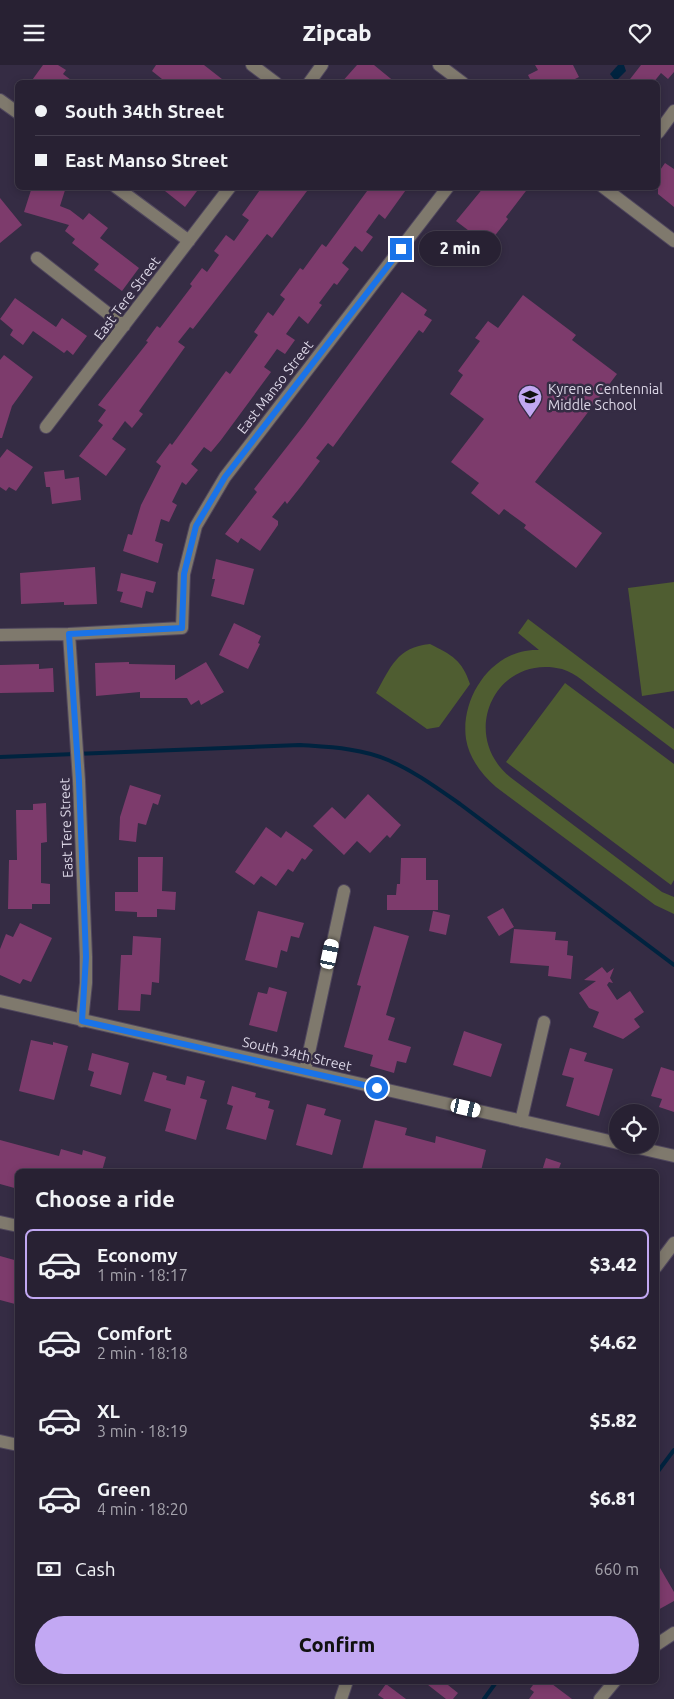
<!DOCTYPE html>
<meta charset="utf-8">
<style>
:root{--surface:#282133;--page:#30293b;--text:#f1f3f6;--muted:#a5a3ac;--line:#443e4e;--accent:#c2a8f3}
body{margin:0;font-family:Ubuntu,sans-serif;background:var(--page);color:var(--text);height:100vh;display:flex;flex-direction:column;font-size:19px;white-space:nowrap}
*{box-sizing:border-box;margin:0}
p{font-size:16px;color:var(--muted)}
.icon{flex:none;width:28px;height:28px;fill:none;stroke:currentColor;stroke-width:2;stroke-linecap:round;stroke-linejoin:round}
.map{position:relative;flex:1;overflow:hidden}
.sheet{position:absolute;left:15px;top:1104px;width:644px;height:515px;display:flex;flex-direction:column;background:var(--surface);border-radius:8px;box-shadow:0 2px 8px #0003,0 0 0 1px var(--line)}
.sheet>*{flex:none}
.top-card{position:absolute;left:15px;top:15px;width:645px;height:110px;border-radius:8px;box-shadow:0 2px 8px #0003,0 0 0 1px var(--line);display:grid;align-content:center;height:110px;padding:0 20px;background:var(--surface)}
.controls{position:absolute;left:609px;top:1039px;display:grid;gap:10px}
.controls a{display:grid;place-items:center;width:50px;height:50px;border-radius:50%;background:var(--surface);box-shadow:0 2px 8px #0003,0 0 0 1px var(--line);font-size:25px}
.end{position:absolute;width:22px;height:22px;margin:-11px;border:6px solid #1a73e8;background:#fff;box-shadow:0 0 0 2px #fff}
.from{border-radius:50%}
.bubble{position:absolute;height:35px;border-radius:18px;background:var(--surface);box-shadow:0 2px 8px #0003,0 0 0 1px var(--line);font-size:16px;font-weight:800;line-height:35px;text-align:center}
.car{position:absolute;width:15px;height:30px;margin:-15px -8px;border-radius:6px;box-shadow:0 0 4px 1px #0007;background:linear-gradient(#fff 24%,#345 0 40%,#fff 0 76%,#345 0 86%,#fff 0)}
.top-card b{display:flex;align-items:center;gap:18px;height:48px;font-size:19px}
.top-card b+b{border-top:1px solid var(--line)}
.top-card i{width:12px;height:12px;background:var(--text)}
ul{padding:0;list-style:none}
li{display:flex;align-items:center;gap:15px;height:70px;margin:0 10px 8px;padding:0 10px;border:2px solid transparent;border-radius:8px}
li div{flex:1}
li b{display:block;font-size:19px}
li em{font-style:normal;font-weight:800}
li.current{border-color:var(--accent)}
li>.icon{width:45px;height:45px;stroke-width:1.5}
h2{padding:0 20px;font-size:22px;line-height:60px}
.pay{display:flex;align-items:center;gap:12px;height:55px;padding:0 20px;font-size:19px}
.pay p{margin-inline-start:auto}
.action{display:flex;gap:10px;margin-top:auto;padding:10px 20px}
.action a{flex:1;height:58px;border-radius:30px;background:var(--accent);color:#111;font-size:20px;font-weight:800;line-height:58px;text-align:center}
header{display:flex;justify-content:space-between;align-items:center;height:65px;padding:0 20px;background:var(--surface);font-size:22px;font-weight:800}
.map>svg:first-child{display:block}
.green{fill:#4f5d31}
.water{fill:#00233f}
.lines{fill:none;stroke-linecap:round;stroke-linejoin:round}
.stream{stroke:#00233f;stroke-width:4}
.building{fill:#7d3b6c}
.minor-casing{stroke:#50475e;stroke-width:14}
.minor{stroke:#7f796d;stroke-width:12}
.route{stroke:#1a73e8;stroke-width:6}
.labels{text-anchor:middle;stroke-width:5;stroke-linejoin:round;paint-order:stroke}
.street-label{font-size:14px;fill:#dcd7e7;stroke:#352c44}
.poi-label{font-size:14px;fill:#dcd7e7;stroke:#352c44;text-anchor:start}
</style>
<header><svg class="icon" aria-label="menu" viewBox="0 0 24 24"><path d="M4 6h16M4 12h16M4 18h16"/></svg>Zipcab<svg class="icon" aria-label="heart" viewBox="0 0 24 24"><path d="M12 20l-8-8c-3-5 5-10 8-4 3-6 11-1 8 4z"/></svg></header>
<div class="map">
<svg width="674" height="1634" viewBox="0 0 674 1634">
<rect width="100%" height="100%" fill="#352c44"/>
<!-- green -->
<path class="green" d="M674,517V626L642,631L628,523Z
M528,554L674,664V685C649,666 625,648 600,629C589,621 576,608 562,604C496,588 458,669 510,712L662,827L674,832V849L655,840L496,722C482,710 469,693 466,674C460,632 493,583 539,585L518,568Z
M430,579C452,590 462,595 470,619L439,662L427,664L376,628C391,602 397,582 430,579Z
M565,618L674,699V815L671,820L506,697Z"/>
<!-- water -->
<path class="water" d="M618,0H624L626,6L618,14H614L610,9Z"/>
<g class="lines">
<!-- stream -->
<path class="stream" d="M0,692L300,680C328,682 361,683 388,695C414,706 437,723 460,739L674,900
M656,1409L674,1385
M484,1634L497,1616"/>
</g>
<!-- building -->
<path class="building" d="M43,0H58L66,5L63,9L75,18H30Z
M156,0H204L227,18H167L152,6Z
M357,0H374L396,18H341Z
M535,0H573L579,12L567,18H560L558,14L551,18H532L528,10L538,5Z
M641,0H674V7L668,14L661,8L653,18H627Z
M665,98L674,104V142L658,129V108Z
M32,122H66L60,141L70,145L83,155L89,148L108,163L100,173L139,203L122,226L94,205L99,199L72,178L75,174L65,166L69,160L24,147Z
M160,122H200L185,142Z
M262,122H310L272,173L267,169L193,264L190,262L178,277L185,282L139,346L143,349L132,363L125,356L112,374L126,384L106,411L79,391L103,360L98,356L106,345L98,340L148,277L146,276L157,261L160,263L192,221L190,219L202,203L207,207L219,190L214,186L226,170L234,176L249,155L242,150Z
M370,122H408L385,154L379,149L366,167L373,172L362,187L355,181L342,198L349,204L337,220L334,218L319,238L322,240L308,259L299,251L286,269L295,275L285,289L277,284L264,302L271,307L221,375L211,387L204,382L191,399L198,405L186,420L182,417L172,437L177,440L169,457L161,454L155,476L163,479L158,498L123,486L128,469L132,470L141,440L161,401L156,397L170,378L172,380L226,306L230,309L258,270L254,267L268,247L273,251L285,234L280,230L300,203L303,205L322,179L326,182Z
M484,122H529L506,152L508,154L493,173L490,171L485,178L456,156Z
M0,133L22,160L0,178Z
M402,227L427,245L424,250L432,255L423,268L419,265L333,382L328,378L316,393L320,396L302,420L287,439L285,436L272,452L278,456V460L260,486L241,473L238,478L225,469L257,427L254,424L304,360Z
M523,230L576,270L572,275L617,309L535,417L602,468L576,503L524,463L526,460L504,444L499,450L471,428L479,418L451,397L484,354L450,329L463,310L458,306L480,276L475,273L488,256L498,263Z
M15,233L56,262L62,253L87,271L73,290L67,285L64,288L33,266L23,280L10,270L13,265L0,254Z
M4,290L33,312L12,341L2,373H0V295Z
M7,384L33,402L16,426L9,422L6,426L0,422V393Z
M64,405L65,414L79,412L81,435L52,439L50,422H46L44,407Z
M216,494L254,504L244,540L211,531L215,514H212Z
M95,502L97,539L64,540V537L21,539L20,508Z
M121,508L156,517L153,528L146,526L142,543L120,537L123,527L117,526Z
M234,558L261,571L258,578L260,579L248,604L219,590Z
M129,597V599L175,600V615L206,597L224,627L201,640L199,635L191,640L187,633H140V627L96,631L95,598Z
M39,599V604L53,603L54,627L0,628V600Z
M130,720L161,730L158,740L153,738L146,760L138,758L136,777L119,775L120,752Z
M368,729L401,760L390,773L387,770L370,788L357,776L344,790L313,761L332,742L345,754Z
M46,738L47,777L41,778V818L50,819V839H32V844H8L9,795H17L16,745H33V739Z
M266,762L281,773L286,766L313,785L305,795L302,793L293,807L288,804L276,821L261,811L254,820L235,807Z
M138,792H163L162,826L176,827L175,845L157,844V852H137V847L115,846V827H138Z
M401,793H426V815H438V845H387V830H396L397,819H400Z
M503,843L514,862L499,871L487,852Z
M258,846L304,858L299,873L291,871L287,887L281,885L277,903L245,895Z
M433,846L450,850L446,870L429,866Z
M20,858L52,873L31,917L23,914L20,919L0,910V884L6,869L13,872Z
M374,861L409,871L386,950L395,953L388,975L411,982L406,998L397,996L394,1008L370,1001L373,990L344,982L361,921L357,920Z
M514,864L556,867L555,875L568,876L567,890L573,891L571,914L548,911L549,901L510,898Z
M133,871L161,873L159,918L152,917L151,930L141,929L140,946L118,945L121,890H132Z
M602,902L607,908L614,903L610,913L613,918L609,917L607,920L617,935L630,926L644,947L634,954L640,962L623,974L593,962L599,947L589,943L579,928L596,916L584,915Z
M269,922L287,927L277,967L249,960L258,927L267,929Z
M464,966L502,979L491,1012L453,1000Z
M31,975L53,980V977L68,981L54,1035L19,1026Z
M570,983L587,988L584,996L613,1004L599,1051L566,1041L574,1013L562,1010Z
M92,988L129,998L121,1030L90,1021L94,1007L88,1005Z
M661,1002L674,1006V1047L659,1042L662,1034L651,1031Z
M153,1007L167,1011L166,1015L185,1020L187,1011L205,1016L200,1033L207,1035L196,1075L165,1066L171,1044L144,1036Z
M232,1021L256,1028L255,1032L270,1036L268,1043L274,1045L266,1075L226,1064L233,1041L227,1039Z
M307,1039L326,1044L324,1050L341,1055L332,1090L296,1080Z
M375,1055L407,1063L405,1070L435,1078L436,1071L486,1085L481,1106L362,1105Z
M0,1075L59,1091L61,1084L82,1090L83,1085L106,1092L102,1106H18V1124L0,1119Z
M546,1093L561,1098L558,1106H542Z
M0,1191L18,1196V1230L15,1239L0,1235Z
M656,1496L674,1527V1536L656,1546Z
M423,1616H443L458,1628L453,1634H446Z
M536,1616H548L572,1634H529L534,1627L530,1624Z
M386,1619L406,1634H384L378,1630Z"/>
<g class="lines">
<defs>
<path id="minor" d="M252,0L276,18
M439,0L463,18
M309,18L322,0
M0,35L18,48
M658,68L674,46
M116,122L189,176
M603,122L674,176
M37,193L124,261
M46,362L230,122
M69,569L79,716L86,892V918L82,956
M0,570L69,569L182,563L184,509L196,461L225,412L448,122
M0,936L618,1078
M305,1006L344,826
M521,1056L544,957
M626,1080L674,1091
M0,1157L18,1161
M656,1202L674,1178
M0,1376L18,1380
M656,1580L674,1568
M341,1634L347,1616
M600,1634L615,1616"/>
</defs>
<!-- minor casing -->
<use href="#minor" class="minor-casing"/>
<!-- minor -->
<use href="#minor" class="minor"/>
</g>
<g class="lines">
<!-- route -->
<path class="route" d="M377,1023L82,956L86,892L79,716L69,569L182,563L184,509L196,461L225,412L401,184"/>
</g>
<!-- icons -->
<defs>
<symbol id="school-pin" viewBox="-11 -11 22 30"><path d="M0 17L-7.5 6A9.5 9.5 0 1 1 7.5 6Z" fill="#c2a8f3" stroke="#352c44"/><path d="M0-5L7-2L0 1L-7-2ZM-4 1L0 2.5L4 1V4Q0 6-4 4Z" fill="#111"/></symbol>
</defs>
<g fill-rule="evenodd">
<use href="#school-pin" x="516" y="318" width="28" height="38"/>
</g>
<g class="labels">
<!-- street labels -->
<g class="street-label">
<text transform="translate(127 233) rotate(-53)" y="5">East Tere Street</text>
<text transform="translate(275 322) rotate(-52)" y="5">East Manso Street</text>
<text transform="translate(66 763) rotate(-92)" y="5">East Tere Street</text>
<text transform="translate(297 989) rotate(13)" y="5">South 34th Street</text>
</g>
<!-- poi labels -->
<g class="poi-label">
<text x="548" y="329">Kyrene Centennial<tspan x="548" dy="16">Middle School</tspan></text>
</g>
</g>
</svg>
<div class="controls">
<a><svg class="icon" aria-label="locate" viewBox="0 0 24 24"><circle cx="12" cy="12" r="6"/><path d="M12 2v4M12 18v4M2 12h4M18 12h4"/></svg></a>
</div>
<i class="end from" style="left:377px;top:1023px"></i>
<i class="end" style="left:401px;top:184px"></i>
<div class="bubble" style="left:419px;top:166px;width:82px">2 min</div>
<i class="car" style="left:330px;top:889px;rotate:12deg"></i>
<i class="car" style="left:466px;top:1043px;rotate:103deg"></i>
<div class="top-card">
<b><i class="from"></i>South 34th Street</b>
<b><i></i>East Manso Street</b>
</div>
<section class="sheet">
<h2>Choose a ride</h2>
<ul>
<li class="current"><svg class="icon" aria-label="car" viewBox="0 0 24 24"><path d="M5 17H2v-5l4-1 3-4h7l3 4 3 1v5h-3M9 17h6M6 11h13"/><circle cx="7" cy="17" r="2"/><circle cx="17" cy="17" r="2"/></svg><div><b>Economy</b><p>1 min · 18:17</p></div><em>$3.42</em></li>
<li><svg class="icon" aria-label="car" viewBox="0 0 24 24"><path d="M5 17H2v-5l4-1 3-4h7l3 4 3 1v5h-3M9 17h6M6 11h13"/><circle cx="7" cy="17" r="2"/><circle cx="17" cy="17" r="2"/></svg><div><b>Comfort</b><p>2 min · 18:18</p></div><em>$4.62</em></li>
<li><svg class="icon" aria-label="car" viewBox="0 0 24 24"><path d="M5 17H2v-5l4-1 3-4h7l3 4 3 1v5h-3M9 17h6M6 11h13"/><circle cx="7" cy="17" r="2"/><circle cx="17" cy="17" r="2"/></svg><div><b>XL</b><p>3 min · 18:19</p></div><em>$5.82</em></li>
<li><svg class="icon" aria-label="car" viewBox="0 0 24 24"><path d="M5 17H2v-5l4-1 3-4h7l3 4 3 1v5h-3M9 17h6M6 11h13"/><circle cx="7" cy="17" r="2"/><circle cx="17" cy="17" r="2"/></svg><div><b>Green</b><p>4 min · 18:20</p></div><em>$6.81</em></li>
</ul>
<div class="pay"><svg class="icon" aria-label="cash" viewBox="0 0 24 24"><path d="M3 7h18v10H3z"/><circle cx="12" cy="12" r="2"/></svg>Cash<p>660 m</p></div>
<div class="action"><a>Confirm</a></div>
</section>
</div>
